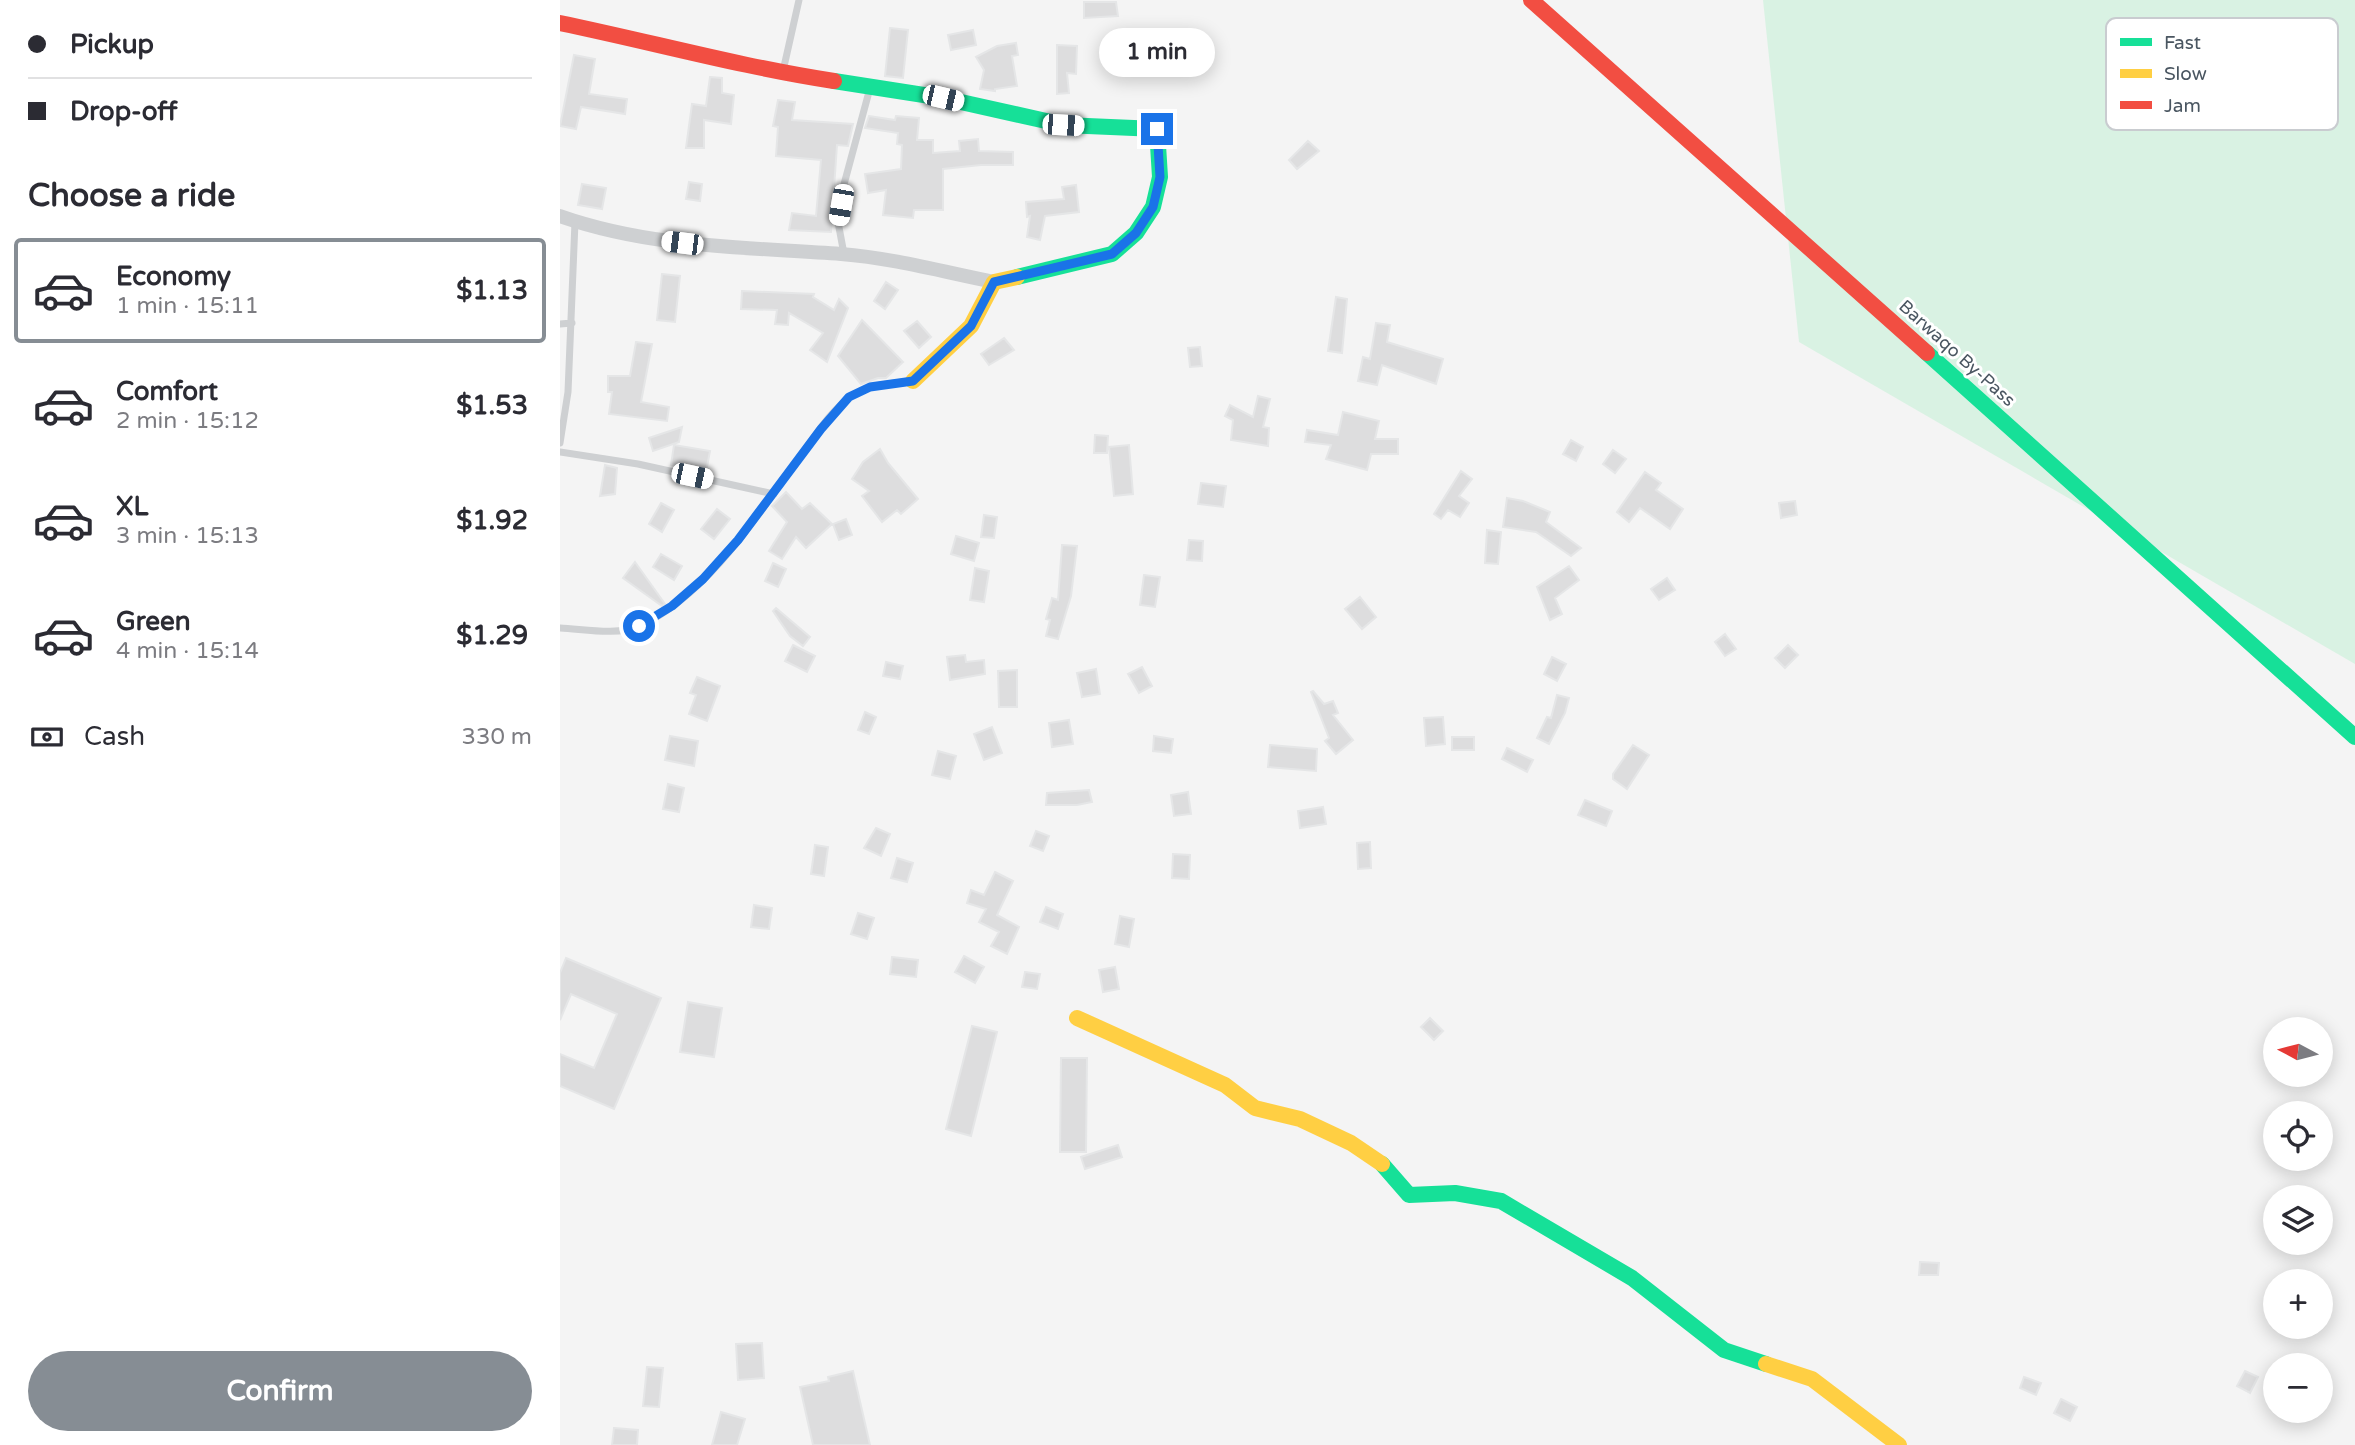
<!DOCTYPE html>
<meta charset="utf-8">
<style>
:root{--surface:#fff;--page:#f2f2f3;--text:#2b2b33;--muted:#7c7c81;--line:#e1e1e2;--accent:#868d94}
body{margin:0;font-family:"Varela Round",sans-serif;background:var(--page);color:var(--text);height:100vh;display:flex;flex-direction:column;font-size:26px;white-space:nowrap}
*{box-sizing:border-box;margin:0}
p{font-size:23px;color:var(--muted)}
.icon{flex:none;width:38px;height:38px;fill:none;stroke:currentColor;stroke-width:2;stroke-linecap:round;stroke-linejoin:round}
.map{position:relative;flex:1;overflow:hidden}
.sheet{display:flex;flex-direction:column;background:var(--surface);width:560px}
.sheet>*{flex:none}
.top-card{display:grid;align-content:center;height:154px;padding:0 28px;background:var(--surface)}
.needle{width:46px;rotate:277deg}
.controls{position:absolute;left:1703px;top:1017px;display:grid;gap:14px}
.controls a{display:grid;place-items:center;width:70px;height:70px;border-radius:50%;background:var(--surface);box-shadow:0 4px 18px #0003;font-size:35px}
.end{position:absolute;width:32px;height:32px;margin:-16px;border:9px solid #1a73e8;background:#fff;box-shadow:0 0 0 4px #fff}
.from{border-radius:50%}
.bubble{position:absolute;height:49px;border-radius:24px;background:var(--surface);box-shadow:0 4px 18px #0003;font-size:23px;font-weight:700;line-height:49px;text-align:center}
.car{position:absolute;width:21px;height:42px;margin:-21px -10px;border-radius:9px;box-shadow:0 0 5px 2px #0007;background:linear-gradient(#fff 24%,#345 0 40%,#fff 0 76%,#345 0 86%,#fff 0)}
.top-card b{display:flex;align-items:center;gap:24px;height:66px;font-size:26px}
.top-card b+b{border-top:2px solid var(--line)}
.top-card i{width:18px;height:18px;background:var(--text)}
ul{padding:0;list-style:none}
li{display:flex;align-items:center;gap:21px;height:105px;margin:0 14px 10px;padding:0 14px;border:4px solid transparent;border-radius:7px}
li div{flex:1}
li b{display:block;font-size:26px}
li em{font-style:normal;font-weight:700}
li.current{border-color:var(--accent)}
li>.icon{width:63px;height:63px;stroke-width:1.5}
h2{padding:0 28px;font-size:32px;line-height:84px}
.pay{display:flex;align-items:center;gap:18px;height:77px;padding:0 28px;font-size:26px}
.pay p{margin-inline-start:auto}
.primary-button{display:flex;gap:14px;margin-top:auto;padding:14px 28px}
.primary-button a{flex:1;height:80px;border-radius:42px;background:var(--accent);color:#fff;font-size:28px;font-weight:700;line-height:80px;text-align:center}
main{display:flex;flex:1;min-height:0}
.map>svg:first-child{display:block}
.green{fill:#d9f2e3}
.building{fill:#ddddde;stroke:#e5e6e7;stroke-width:2}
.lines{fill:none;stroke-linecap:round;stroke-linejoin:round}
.lane{stroke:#ced0d2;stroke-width:7}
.street{stroke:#ced0d2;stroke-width:14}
.fast{stroke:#16e098;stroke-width:16}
.slow{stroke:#ffcf43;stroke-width:16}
.jam{stroke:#f24e42;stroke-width:16}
.route{stroke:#1a73e8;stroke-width:9}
.labels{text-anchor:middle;stroke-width:6;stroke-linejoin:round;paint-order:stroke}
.street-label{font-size:18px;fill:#4a5661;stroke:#fff}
.key{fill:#fff;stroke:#c9ccd0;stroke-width:2}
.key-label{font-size:19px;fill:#4a5661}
</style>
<main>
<section class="sheet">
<div class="top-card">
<b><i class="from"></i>Pickup</b>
<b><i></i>Drop-off</b>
</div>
<h2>Choose a ride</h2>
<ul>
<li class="current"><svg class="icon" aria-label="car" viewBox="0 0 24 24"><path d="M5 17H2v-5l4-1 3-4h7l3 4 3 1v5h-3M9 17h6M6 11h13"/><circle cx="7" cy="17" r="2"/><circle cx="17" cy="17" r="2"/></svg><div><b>Economy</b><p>1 min · 15:11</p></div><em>$1.13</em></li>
<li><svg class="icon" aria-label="car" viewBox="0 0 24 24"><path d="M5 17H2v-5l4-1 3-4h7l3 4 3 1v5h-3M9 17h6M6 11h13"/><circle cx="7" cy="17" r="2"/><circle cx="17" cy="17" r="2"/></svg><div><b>Comfort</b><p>2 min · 15:12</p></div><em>$1.53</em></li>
<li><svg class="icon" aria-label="car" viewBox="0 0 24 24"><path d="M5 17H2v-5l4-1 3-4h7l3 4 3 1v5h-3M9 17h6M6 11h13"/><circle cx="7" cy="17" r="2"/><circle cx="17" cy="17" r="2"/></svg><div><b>XL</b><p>3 min · 15:13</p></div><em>$1.92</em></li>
<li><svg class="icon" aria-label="car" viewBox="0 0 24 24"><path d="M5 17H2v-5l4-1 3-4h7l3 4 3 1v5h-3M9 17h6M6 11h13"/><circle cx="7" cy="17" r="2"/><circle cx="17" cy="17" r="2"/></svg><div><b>Green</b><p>4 min · 15:14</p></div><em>$1.29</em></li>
</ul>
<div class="pay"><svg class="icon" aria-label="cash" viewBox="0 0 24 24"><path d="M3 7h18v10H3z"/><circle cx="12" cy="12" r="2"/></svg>Cash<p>330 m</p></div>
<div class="primary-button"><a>Confirm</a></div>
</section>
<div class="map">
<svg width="1795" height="1445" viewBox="0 0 1795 1445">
<rect width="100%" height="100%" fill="#f4f4f4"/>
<!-- green -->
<path class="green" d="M1203,0H1795V664L1239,342Z"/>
<!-- building -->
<path class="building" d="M524,2H556L558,16L524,18Z
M330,28L348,30L343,78L325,76Z
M413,30L416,45L391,50L388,35Z
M456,43L458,55L452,56L457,86L435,89V91L420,89L424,70L416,57L437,46Z
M497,45L517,46L516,74L507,73L509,93L497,94Z
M14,55L35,59L29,94L67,99L65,114L21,107L16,129L0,126Z
M150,77L162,78V93L174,95L171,124L144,120V148H126L132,104L146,106Z
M218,100L235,102L232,120L293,124L288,146L277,145L271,232L229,230L232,213L256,216L261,160L216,156L218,127L213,126Z
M309,116L335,120L336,116L359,118L357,140H373V153L400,151L399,141L418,139L419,151L453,152V165H421L383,169V210H354L353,218L323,215L326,190L308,193L305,174L341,169L342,145L337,144L338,133L305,128Z
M748,141L759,151L737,169L729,160Z
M129,182L142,184L140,201L126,199Z
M22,184L46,188L42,209L18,205Z
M516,185L519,212L485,216L480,240L467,237L470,216L467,217L466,202L504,199L502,187Z
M102,274L120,276L115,322L97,320Z
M326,282L338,290L325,309L314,301Z
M182,291L254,294L253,297L274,310L279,299L288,308L267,362L250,350L263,333L229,313L228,325L215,324L217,310L181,309Z
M776,297L787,299L782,353L768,351Z
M302,320L343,362L326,378H318L301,384L278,356Z
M357,321L371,337L359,348L344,331Z
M816,323L830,325L827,342L883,359L876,384L822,365L817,385L798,381L803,357L810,359Z
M444,338L454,350L429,365L421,354Z
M76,342L92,344L81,402L109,407L107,421L49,414L52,392H48V376H70Z
M640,347L642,366L630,367L628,348Z
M698,396L710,399L703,427L709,428L708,446L671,440L673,420L665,416L670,405L693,417Z
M783,412L819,421L815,439H838V454H811L807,470L766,459L771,445L745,442L747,430L778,435Z
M122,427L119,442L93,451L89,438Z
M535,435L548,436L547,453H534Z
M1011,440L1023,447L1016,461L1003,454Z
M114,445L150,451L146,472L111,465Z
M569,445L573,494L554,496L549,447Z
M320,449L328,463L358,499L341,514L337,510L322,522L302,496L309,491L292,479L303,462Z
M1053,450L1066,459L1055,473L1043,464Z
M45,465L57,468L55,494L40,496Z
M901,471L912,479L899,496L909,503L900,517L888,510L881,519L874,514Z
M1085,472L1101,483L1096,490L1123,509L1110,529L1080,508L1069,522L1057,512Z
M641,483L666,486L663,507L638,504Z
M226,492L242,509L250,503L272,524L246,548L236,537L222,559L209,551L227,522L212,506Z
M947,498L963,501L990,512L986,522L1021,548L1011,556L976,532L943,527Z
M1235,501L1237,515L1221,518L1219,503Z
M101,503L114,510L102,532L89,524Z
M157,509L170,519L154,539L141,529Z
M424,515L437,517L434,538L421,537Z
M286,519L292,535L279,540L273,524Z
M927,530L941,532L938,564L925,563Z
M396,536L419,543L414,561L391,554Z
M629,540L643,541L642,561L627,560Z
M502,545L517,546L511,596L498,639L486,636L490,620L486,619L492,598L498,600Z
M101,554L122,566L114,580L93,567Z
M75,562L105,604L102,606L63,578Z
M213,563L226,569L218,587L205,581Z
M1009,566L1019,580L995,598L1002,614L990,620L977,587Z
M415,568L429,571L424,602L410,600Z
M584,575L600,577L595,607L580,605Z
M1107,578L1115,590L1099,600L1091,589Z
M800,597L816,617L802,629L785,609Z
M216,608L250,637L243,646L230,636L213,611Z
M1165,634L1176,649L1165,656L1155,642Z
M233,645L255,656L247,672L225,661Z
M1228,645L1238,655L1225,668L1215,658Z
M405,655L406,662L424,660L425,674L390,680L387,657Z
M992,657L1006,664L997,681L984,674Z
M326,662L343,666L340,679L323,676Z
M582,667L592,686L579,693L568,674Z
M536,669L540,694L522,697L517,673Z
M457,670V707H439L438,671Z
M137,677L160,686L147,721L129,714L136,695L130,693Z
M753,691L764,704L773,701L778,713L773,715L793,740L776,754L765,741L769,738L751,692Z
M997,695L1009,698L1005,713L989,744L977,738L987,717L991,718Z
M305,712L316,717L309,734L298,730Z
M883,717L885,744L866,746L864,718Z
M509,720L513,744L492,747L489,723Z
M432,727L442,753L424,760L414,734Z
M110,736L138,741L134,766L105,760Z
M594,736L613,739L611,753L593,751Z
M892,737H914V750H892Z
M710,745L757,749L756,771L708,767Z
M1073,745L1089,755L1067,789L1053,779V774Z
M947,748L973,760L967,772L942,759Z
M378,751L396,756L390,779L372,775Z
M108,784L124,788L119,812L103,809Z
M529,790L532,802L517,805H486L487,793Z
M628,792L631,814L614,816L611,795Z
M1025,800L1052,811L1046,826L1018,815Z
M763,807L766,824L740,828L738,811Z
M316,828L330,834L321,856L304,848Z
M476,831L489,836L483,851L470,846Z
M810,842L811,868L798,869L797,843Z
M255,845L268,847L264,876L251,874Z
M613,854L630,855L629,879L612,878Z
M337,858L353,863L347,882L331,878Z
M435,872L453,881L437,915L459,927L447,954L431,946L439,932L419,922L426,909L407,903L411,890L424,895Z
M194,905L212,908L209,929L191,927Z
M486,907L503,914L498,929L480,922Z
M298,913L314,918L307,939L291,934Z
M560,916L574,919L569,947L555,944Z
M404,956L424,967L415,983L395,972Z
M332,957L358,960L356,977L330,974Z
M6,958L101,998L54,1109L0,1086V1054L34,1068L57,1014L11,994L0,1020V973Z
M555,967L559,989L543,992L539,970Z
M465,972L480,974L477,989L462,987Z
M128,1002L162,1008L154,1057L120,1052Z
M870,1018L883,1031L874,1040L861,1027Z
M412,1026L437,1032L411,1136L386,1129Z
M501,1058H527L526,1152H500Z
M558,1145L562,1157L525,1169L521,1157Z
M1360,1262L1379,1263L1378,1275H1359Z
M202,1343L204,1378L178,1380L176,1344Z
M87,1367L103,1368L99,1407L83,1406Z
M293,1371L310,1445H253L240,1387L269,1381L268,1377Z
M1685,1371L1698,1377L1690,1393L1677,1386Z
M1464,1377L1481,1383L1476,1395L1460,1388Z
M1501,1399L1517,1407L1510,1421L1494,1413Z
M161,1412L185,1419L177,1445H152Z
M54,1428L78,1430L77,1445H52Z"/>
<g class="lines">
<!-- lane -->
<path class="lane" d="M223,71L239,0
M284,254L278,222L283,188L310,88
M0,324L12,323
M0,443L8,392L15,222
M0,452L78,464L214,494
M0,628C24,629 57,636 79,626C146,597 198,515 239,458C254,438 270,411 290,397C308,384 330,384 351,381"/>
<!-- street -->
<path class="street" d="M0,216C91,248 186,247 281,254C332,258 384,272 434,282"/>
<!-- fast -->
<path class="fast" d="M274,81L383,98L504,125L597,129L600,177L593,207L576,233L552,254L457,277
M1367,353L1795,737
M822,1164L849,1195L895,1193L941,1201L1072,1278L1164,1350L1206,1364"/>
<!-- slow -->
<path class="slow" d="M353,381L411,326L434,282L457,277
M517,1018L665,1085L695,1108L740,1119L791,1143L822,1164
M1206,1364L1252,1379L1339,1445"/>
<!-- jam -->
<path class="jam" d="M971,0L1367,353
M0,23C92,42 182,67 274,81"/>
</g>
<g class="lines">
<!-- route -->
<path class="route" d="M79,626L112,606L143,579L178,540L261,429L289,397L310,387L353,381L411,326L434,282L552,254L576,233L593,207L600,177L597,129"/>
</g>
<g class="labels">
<!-- street labels -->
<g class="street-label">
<text transform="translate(1397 353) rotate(42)" y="6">Barwaqo By-Pass</text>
</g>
</g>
<!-- legend -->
<rect x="1546" y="18" width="232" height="112" rx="10" class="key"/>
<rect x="1560" y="38" width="32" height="8" fill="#16e098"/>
<rect x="1560" y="69" width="32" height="9" fill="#ffcf43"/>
<rect x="1560" y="101" width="32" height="8" fill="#f24e42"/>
<g class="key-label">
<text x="1604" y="49">Fast</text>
<text x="1604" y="80">Slow</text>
<text x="1604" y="112">Jam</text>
</g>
</svg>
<div class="controls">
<a><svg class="needle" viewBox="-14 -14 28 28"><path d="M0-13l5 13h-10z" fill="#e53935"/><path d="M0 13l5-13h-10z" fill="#7c7c81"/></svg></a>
<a><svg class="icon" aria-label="locate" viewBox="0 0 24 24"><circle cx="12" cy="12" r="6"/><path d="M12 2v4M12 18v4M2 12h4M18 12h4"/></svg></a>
<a><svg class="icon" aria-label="layers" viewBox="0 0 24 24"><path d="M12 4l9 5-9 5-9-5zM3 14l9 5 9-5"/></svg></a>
<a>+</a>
<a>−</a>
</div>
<i class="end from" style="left:79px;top:626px"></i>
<i class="end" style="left:597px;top:129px"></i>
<div class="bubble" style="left:539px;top:28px;width:116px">1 min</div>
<i class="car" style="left:383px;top:98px;rotate:103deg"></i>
<i class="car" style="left:503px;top:125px;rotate:93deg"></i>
<i class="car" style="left:281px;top:205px;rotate:190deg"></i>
<i class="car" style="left:122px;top:243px;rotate:277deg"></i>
<i class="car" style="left:132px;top:476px;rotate:102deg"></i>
</div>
</main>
